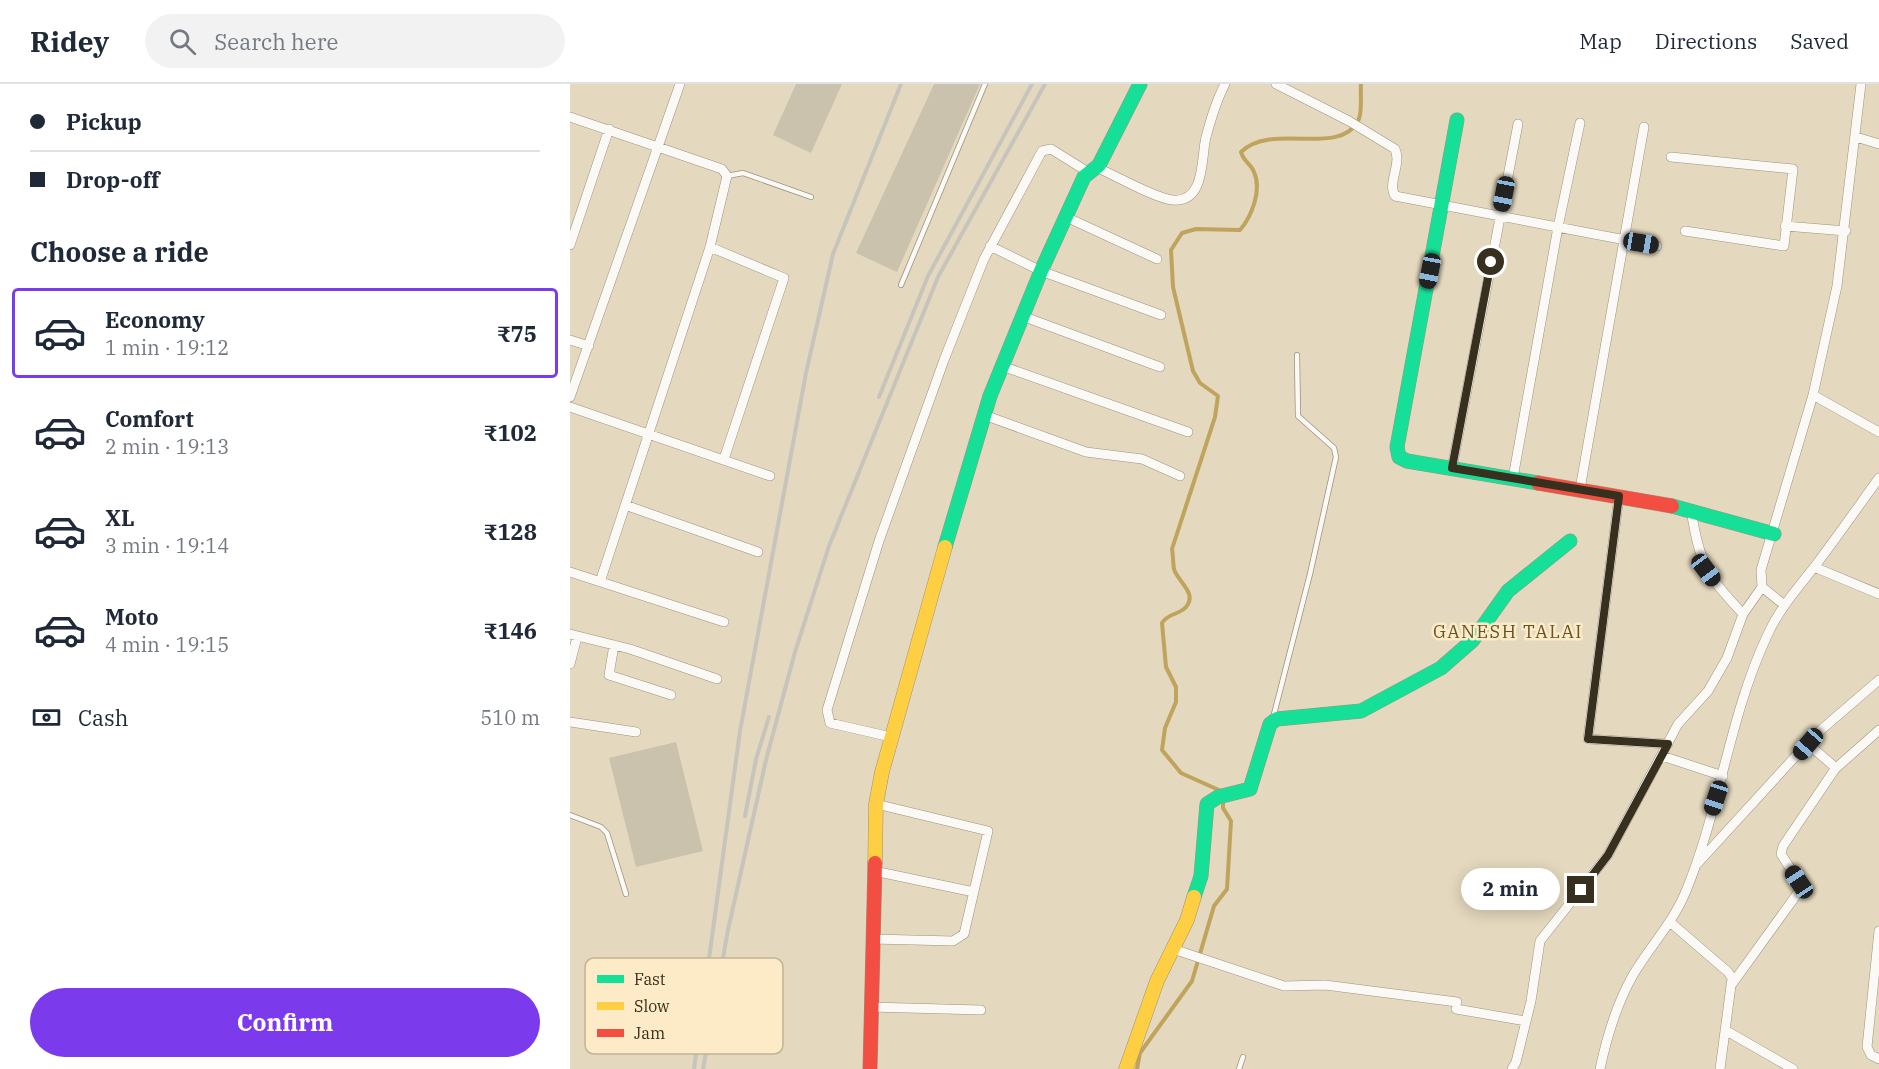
<!DOCTYPE html>
<meta charset="utf-8">
<style>
:root{--surface:#fff;--page:#f2f2f3;--text:#1f2937;--muted:#747a83;--line:#e0e1e3;--accent:#7c3aed}
body{margin:0;font-family:"IBM Plex Serif",serif;background:var(--page);color:var(--text);height:100vh;display:flex;flex-direction:column;font-size:22px;white-space:nowrap}
*{box-sizing:border-box;margin:0}
p{font-size:20px;color:var(--muted)}
.icon{flex:none;width:33px;height:33px;fill:none;stroke:currentColor;stroke-width:2;stroke-linecap:round;stroke-linejoin:round}
.map{position:relative;flex:1;overflow:hidden}
.drawer{display:flex;flex-direction:column;background:var(--surface);width:570px}
.drawer>*{flex:none}
.hud{display:grid;align-content:center;height:132px;padding:0 30px;background:var(--surface)}
.end{position:absolute;width:27px;height:27px;margin:-14px;border:8px solid #38301e;background:#fff;box-shadow:0 0 0 3px #fff}
.from{border-radius:50%}
.bubble{position:absolute;height:42px;border-radius:21px;background:var(--surface);box-shadow:0 3px 15px #0003;font-size:20px;font-weight:700;line-height:42px;text-align:center}
.car{position:absolute;width:18px;height:36px;margin:-18px -9px;border-radius:8px;box-shadow:0 0 4px 2px #0007;background:linear-gradient(#222 24%,#8ab4d8 0 40%,#222 0 76%,#8ab4d8 0 86%,#222 0)}
.hud b{display:flex;align-items:center;gap:21px;height:57px;font-size:22px}
.hud b+b{border-top:2px solid var(--line)}
.hud i{width:15px;height:15px;background:var(--text)}
ul{padding:0;list-style:none}
li{display:flex;align-items:center;gap:18px;height:90px;margin:0 12px 9px;padding:0 18px;border:3px solid transparent;border-radius:6px}
li div{flex:1}
li b{display:block;font-size:22px}
li em{font-style:normal;font-weight:700}
li.current{border-color:var(--accent)}
li>.icon{width:54px;height:54px;stroke-width:1.5}
h2{padding:0 30px;font-size:27px;line-height:72px}
.pay{display:flex;align-items:center;gap:15px;height:66px;padding:0 30px;font-size:22px}
.pay p{margin-inline-start:auto}
.action{display:flex;gap:12px;margin-top:auto;padding:12px 30px}
.action a{flex:1;height:69px;border-radius:36px;background:var(--accent);color:#fff;font-size:24px;font-weight:700;line-height:69px;text-align:center}
header{display:flex;align-items:center;gap:36px;box-sizing:border-box;height:84px;padding:0 30px;background:var(--surface);border-bottom:2px solid var(--line)}
header strong{font-size:28px}
nav{display:flex;gap:33px;margin-inline-start:auto;font-size:21px}
.search{width:420px;height:54px;background:var(--page);display:flex;align-items:center;gap:15px;box-sizing:border-box;padding:0 21px;border-radius:33px;color:var(--muted);font-size:22px}
main{display:flex;flex:1;min-height:0}
.map>svg:first-child{display:block}
.lines{fill:none;stroke-linecap:round;stroke-linejoin:round}
.stream{stroke:#c0a45d;stroke-width:4}
.building{fill:#cbc2ad}
.lane-casing{stroke:#9c937f;stroke-width:6}
.street-casing{stroke:#9c937f;stroke-width:10}
.fast-casing{stroke:#9c937f;stroke-width:15}
.slow-casing{stroke:#9c937f;stroke-width:15}
.jam-casing{stroke:#9c937f;stroke-width:15}
.lane{stroke:#fbf9f5;stroke-width:4.5}
.street{stroke:#fbf9f5;stroke-width:9}
.fast{stroke:#16e098;stroke-width:14}
.slow{stroke:#ffcf43;stroke-width:14}
.jam{stroke:#f24e42;stroke-width:14}
.rail{stroke:#c7c4bc;stroke-width:4}
.route{stroke:#38301e;stroke-width:8}
.labels{text-anchor:middle;stroke-width:5;stroke-linejoin:round;paint-order:stroke}
.neighbourhood-label{font-size:18px;letter-spacing:1.5px;fill:#665429;stroke:#fcebc6}
.key{fill:#fcebc6;stroke:#c1b394;stroke-width:1.5}
.key-label{font-size:16px;fill:#38301e}
</style>
<header>
<strong>Ridey</strong>
<div class="search"><svg class="icon" aria-label="search" viewBox="0 0 24 24"><circle cx="10" cy="10" r="6"/><path d="M15 15l6 6"/></svg>Search here</div>
<nav><a>Map</a><a>Directions</a><a>Saved</a></nav>
</header>
<main>
<section class="drawer">
<div class="hud">
<b><i class="from"></i>Pickup</b>
<b><i></i>Drop-off</b>
</div>
<h2>Choose a ride</h2>
<ul>
<li class="current"><svg class="icon" aria-label="car" viewBox="0 0 24 24"><path d="M5 17H2v-5l4-1 3-4h7l3 4 3 1v5h-3M9 17h6M6 11h13"/><circle cx="7" cy="17" r="2"/><circle cx="17" cy="17" r="2"/></svg><div><b>Economy</b><p>1 min · 19:12</p></div><em>₹75</em></li>
<li><svg class="icon" aria-label="car" viewBox="0 0 24 24"><path d="M5 17H2v-5l4-1 3-4h7l3 4 3 1v5h-3M9 17h6M6 11h13"/><circle cx="7" cy="17" r="2"/><circle cx="17" cy="17" r="2"/></svg><div><b>Comfort</b><p>2 min · 19:13</p></div><em>₹102</em></li>
<li><svg class="icon" aria-label="car" viewBox="0 0 24 24"><path d="M5 17H2v-5l4-1 3-4h7l3 4 3 1v5h-3M9 17h6M6 11h13"/><circle cx="7" cy="17" r="2"/><circle cx="17" cy="17" r="2"/></svg><div><b>XL</b><p>3 min · 19:14</p></div><em>₹128</em></li>
<li><svg class="icon" aria-label="car" viewBox="0 0 24 24"><path d="M5 17H2v-5l4-1 3-4h7l3 4 3 1v5h-3M9 17h6M6 11h13"/><circle cx="7" cy="17" r="2"/><circle cx="17" cy="17" r="2"/></svg><div><b>Moto</b><p>4 min · 19:15</p></div><em>₹146</em></li>
</ul>
<div class="pay"><svg class="icon" aria-label="cash" viewBox="0 0 24 24"><path d="M3 7h18v10H3z"/><circle cx="12" cy="12" r="2"/></svg>Cash<p>510 m</p></div>
<div class="action"><a>Confirm</a></div>
</section>
<div class="map">
<svg width="1309" height="985" viewBox="0 0 1309 985">
<rect width="100%" height="100%" fill="#e4d8be"/>
<g class="lines">
<!-- stream -->
<path class="stream" d="M651,707L611,689L592,666L595,644L606,618V603L596,583L592,539C598,529 609,531 616,523C628,509 607,497 604,485C603,479 603,471 602,465L645,333L648,312L630,299L623,287L603,203L601,166L612,149L626,145L670,146C682,132 692,106 684,88C681,80 673,77 671,68C701,38 769,73 788,37C793,29 790,10 791,0
M567,985L570,969L622,897L644,822L657,805L661,737L653,724V716"/>
</g>
<!-- building -->
<path class="building" d="M226,0H272L241,69L203,51Z
M364,0H410L327,188L286,169Z
M106,658L133,767L66,783L39,674Z"/>
<g class="lines">
<defs>
<path id="lane" d="M157,92L173,89L241,113
M331,201L415,0
M703,634L740,490L766,373L764,364L728,332L727,271
M0,731L31,743L37,749L56,810
M669,985L673,973"/>
<path id="street" d="M706,0L779,37L825,65C832,80 817,99 825,112L1087,162
M0,33L152,85L157,92L140,163L30,498
M1286,53L1309,60
M1101,73L1223,85L1214,162L1115,147
M526,83C544,91 586,115 603,116C636,119 631,72 636,53C641,35 646,17 655,0
M496,133L587,175
M1215,142L1276,147
M0,161L39,45
M420,162L471,187L591,231
M140,163L214,194L154,375
M452,232L590,283
M0,256L19,262
M432,282L618,348
M1243,311L1309,348
M0,313L110,0
M0,323L200,392
M414,331L516,368L572,375L610,392
M882,384L948,40
M943,394L988,143L1010,39
M1010,405L1074,43
M1049,412L1018,655L1098,660
M55,421L188,468
M1121,426C1130,481 1136,490 1173,530
M1244,483L1309,510
M0,488L154,538
M1213,520L1192,503L1191,486L1243,311L1267,202L1291,0
M0,550L60,565L147,595
M44,561L39,591L101,611
M0,580L7,553
M0,638L66,648
M321,653L260,639L257,626L309,457L374,276L414,175L472,67L481,65L518,88
M1238,660L1266,684
M1092,672L1153,692
M1127,780L1245,651L1309,596
M304,787L404,808
M1100,838L1158,888L1162,894L1150,985
M1309,847L1297,963L1301,971L1309,975
M302,855L383,857L394,850L418,747L306,720
M603,865L714,902L755,901L887,918
M1162,900L1230,806L1229,798L1211,770L1213,762L1265,685L1309,646
M300,923L411,926
M886,925L956,937
M1155,946L1223,985
M942,985L946,978L961,917L970,857L1038,771L1108,640L1138,607L1157,574L1173,530L1192,503
M1030,985C1037,952 1046,921 1063,891C1080,862 1103,839 1116,807C1150,725 1159,633 1197,552C1209,525 1227,505 1245,482C1267,453 1288,423 1309,394"/>
<path id="fast" d="M887,36L827,363L829,373L837,377L968,399
M1102,422L1204,450
M375,463L420,312L471,187L514,93L529,81L570,0
M624,813L631,792L637,720L648,713L680,705L700,640L707,635L791,627L871,584L903,556L938,507L1000,457"/>
<path id="slow" d="M305,779L306,720L312,688L375,463
M556,985L587,897L617,836L624,813"/>
<path id="jam" d="M968,399L1102,422
M300,985L305,779"/>
</defs>
<!-- lane casing -->
<use href="#lane" class="lane-casing"/>
<!-- street casing -->
<use href="#street" class="street-casing"/>
<!-- fast casing -->
<use href="#fast" class="fast-casing"/>
<!-- slow casing -->
<use href="#slow" class="slow-casing"/>
<!-- jam casing -->
<use href="#jam" class="jam-casing"/>
<!-- lane -->
<use href="#lane" class="lane"/>
<!-- street -->
<use href="#street" class="street"/>
<!-- fast -->
<use href="#fast" class="fast"/>
<!-- slow -->
<use href="#slow" class="slow"/>
<!-- jam -->
<use href="#jam" class="jam"/>
<!-- rail -->
<path class="rail" d="M309,313L358,192L462,0
M175,732L186,675L199,633
M124,985L170,647L236,289L263,170L331,0
M133,985L158,846L196,676L225,568L259,462L368,193L475,0"/>
</g>
<g class="lines">
<!-- route -->
<path class="route" d="M921,178L882,384L1049,412L1018,655L1098,660L1038,771L1011,806"/>
</g>
<g class="labels">
<!-- neighbourhood labels -->
<g class="neighbourhood-label">
<text x="938" y="554">GANESH TALAI</text>
</g>
</g>
<!-- legend -->
<rect x="15" y="874" width="198" height="96" rx="9" class="key"/>
<rect x="27" y="891" width="27" height="8" fill="#16e098"/>
<rect x="27" y="918" width="27" height="8" fill="#ffcf43"/>
<rect x="27" y="945" width="27" height="8" fill="#f24e42"/>
<g class="key-label">
<text x="64" y="901">Fast</text>
<text x="64" y="928">Slow</text>
<text x="64" y="955">Jam</text>
</g>
</svg>
<i class="end from" style="left:921px;top:178px"></i>
<i class="end" style="left:1011px;top:806px"></i>
<div class="bubble" style="left:891px;top:784px;width:99px">2 min</div>
<i class="car" style="left:934px;top:110px;rotate:191deg"></i>
<i class="car" style="left:1071px;top:159px;rotate:100deg"></i>
<i class="car" style="left:860px;top:187px;rotate:191deg"></i>
<i class="car" style="left:1136px;top:486px;rotate:143deg"></i>
<i class="car" style="left:1238px;top:660px;rotate:221deg"></i>
<i class="car" style="left:1146px;top:714px;rotate:198deg"></i>
<i class="car" style="left:1229px;top:798px;rotate:326deg"></i>
</div>
</main>
